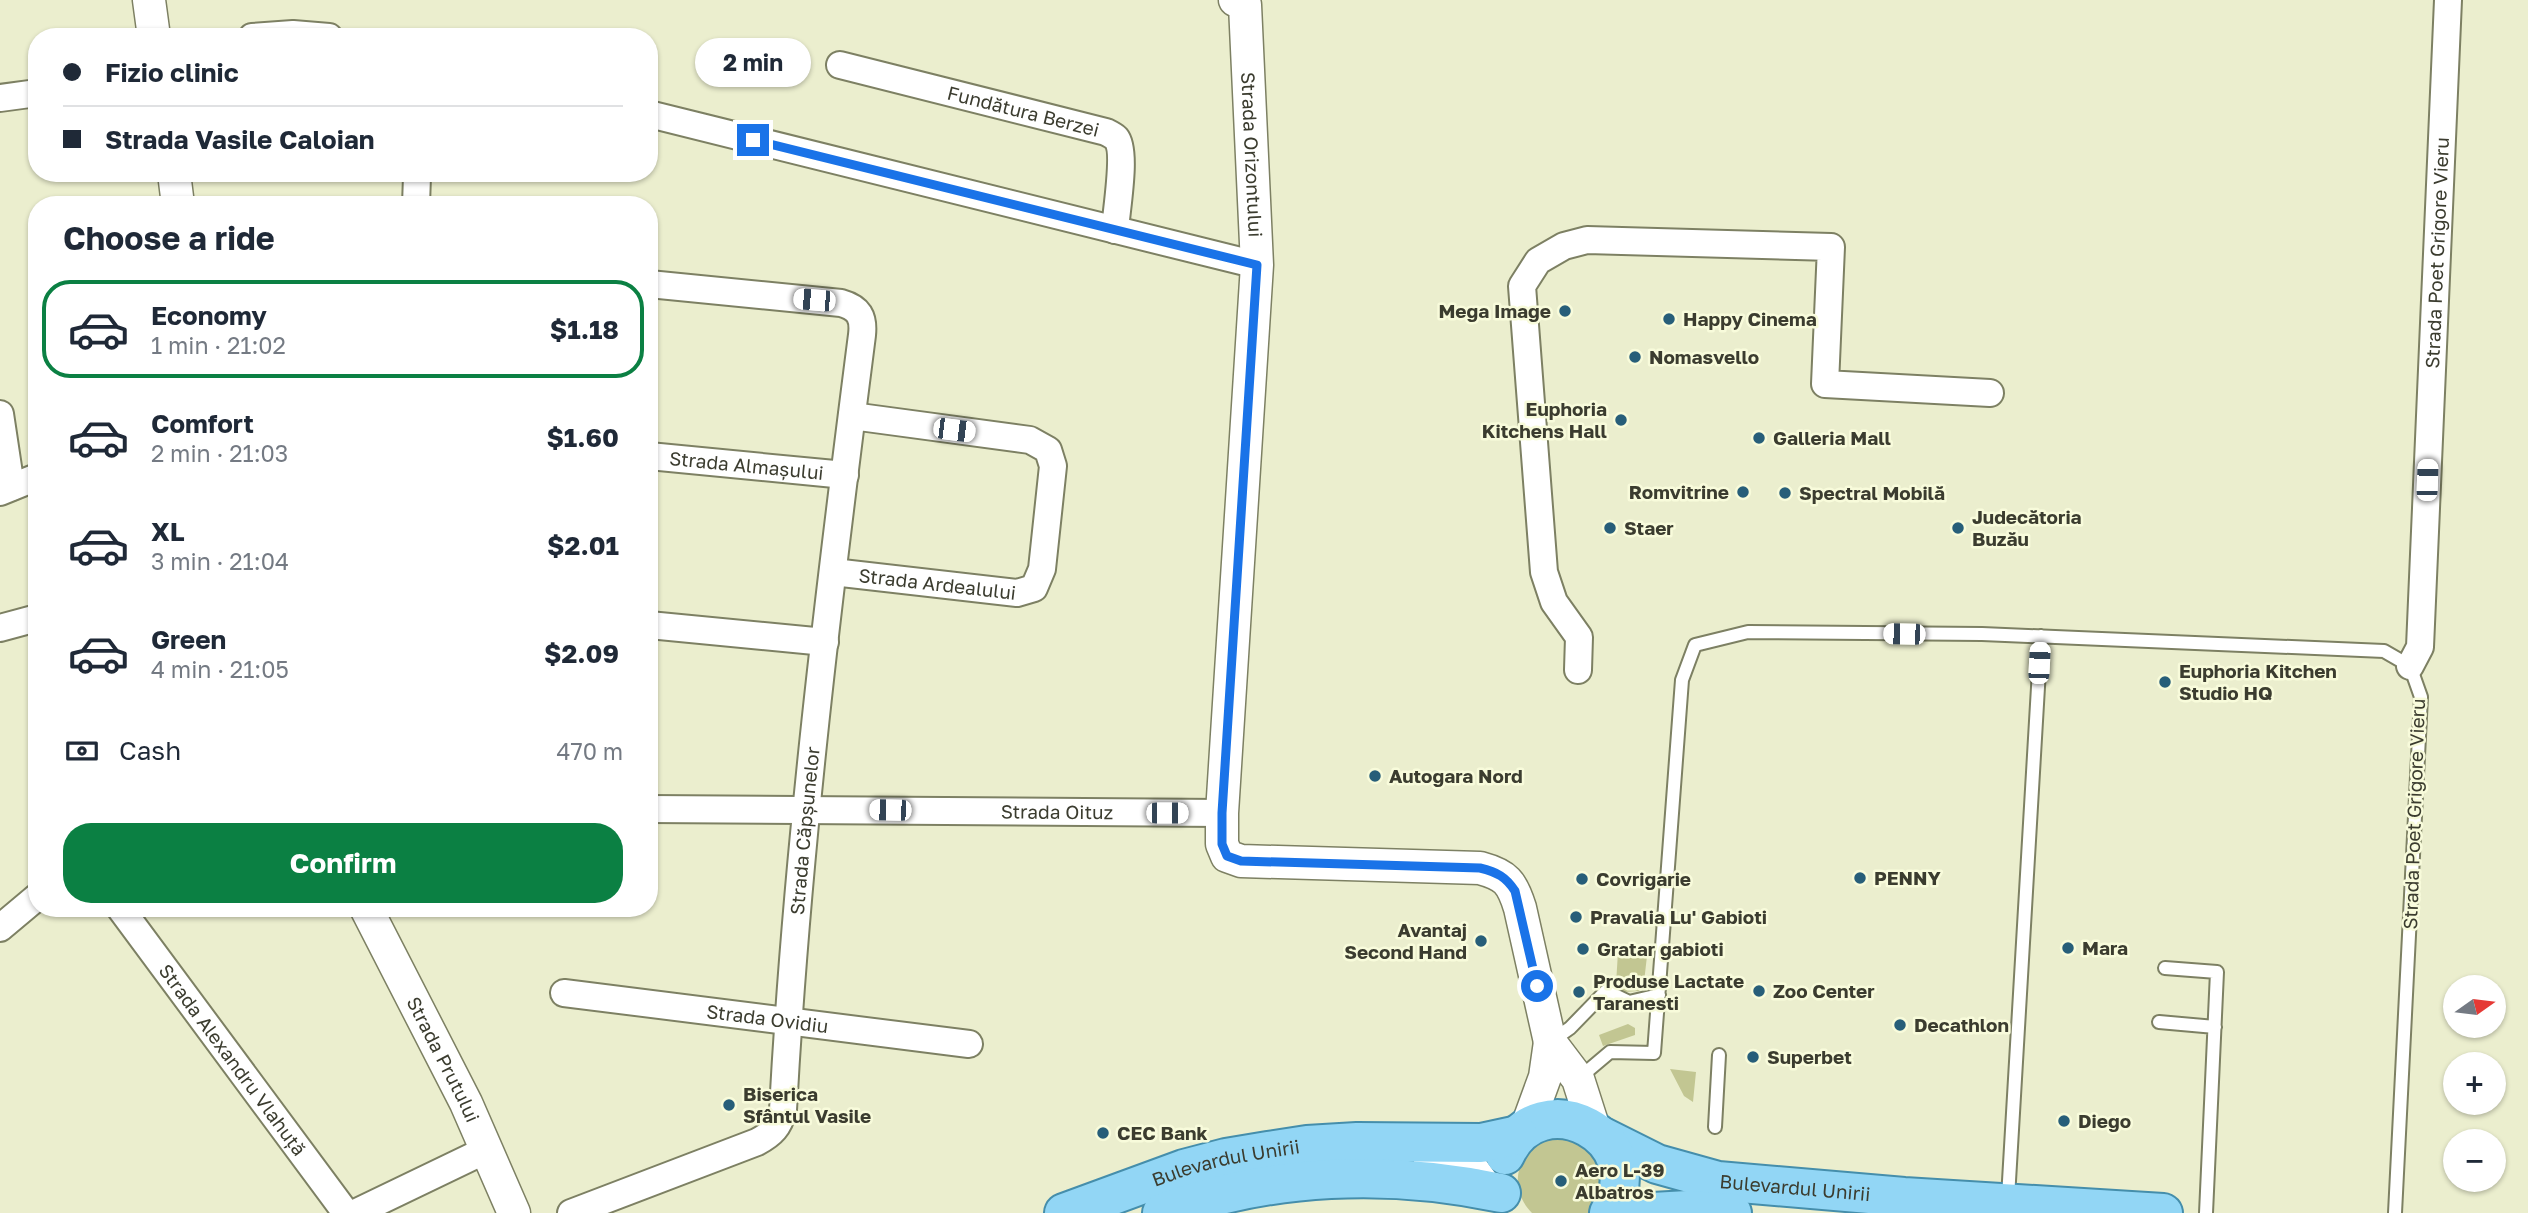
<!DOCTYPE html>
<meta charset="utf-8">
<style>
:root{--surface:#fff;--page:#f2f2f3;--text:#1f2937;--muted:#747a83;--line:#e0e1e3;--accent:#0b8043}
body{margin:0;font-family:"Golos Text",sans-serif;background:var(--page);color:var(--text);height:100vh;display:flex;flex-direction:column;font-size:26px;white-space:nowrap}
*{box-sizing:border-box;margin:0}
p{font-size:23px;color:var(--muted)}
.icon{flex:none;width:38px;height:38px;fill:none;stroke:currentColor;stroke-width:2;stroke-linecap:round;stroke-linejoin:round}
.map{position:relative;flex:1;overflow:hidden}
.drawer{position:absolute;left:28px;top:196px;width:630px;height:721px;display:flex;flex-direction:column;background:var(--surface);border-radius:28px;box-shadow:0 2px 5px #0004}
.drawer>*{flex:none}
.guide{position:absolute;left:28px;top:28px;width:630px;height:154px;border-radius:28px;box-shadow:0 2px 5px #0004;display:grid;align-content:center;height:154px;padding:0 35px;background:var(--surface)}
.needle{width:46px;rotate:76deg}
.controls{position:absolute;left:2443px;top:975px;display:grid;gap:14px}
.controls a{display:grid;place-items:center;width:63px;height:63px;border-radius:50%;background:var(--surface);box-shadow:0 2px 5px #0004;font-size:35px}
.end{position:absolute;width:32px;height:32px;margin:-16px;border:9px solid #1a73e8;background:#fff;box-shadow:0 0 0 4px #fff}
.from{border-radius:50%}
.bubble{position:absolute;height:49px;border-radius:24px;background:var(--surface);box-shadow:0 2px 5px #0004;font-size:23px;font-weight:700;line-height:49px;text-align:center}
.car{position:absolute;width:21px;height:42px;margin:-21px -10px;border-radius:9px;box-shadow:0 0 5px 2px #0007;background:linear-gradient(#fff 24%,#345 0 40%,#fff 0 76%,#345 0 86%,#fff 0)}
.guide b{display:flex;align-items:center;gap:24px;height:66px;font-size:26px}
.guide b+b{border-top:2px solid var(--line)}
.guide i{width:18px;height:18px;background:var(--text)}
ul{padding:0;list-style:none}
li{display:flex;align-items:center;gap:21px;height:98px;margin:0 14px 10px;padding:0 21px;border:4px solid transparent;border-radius:28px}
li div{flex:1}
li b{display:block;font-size:26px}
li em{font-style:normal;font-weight:700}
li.selected{border-color:var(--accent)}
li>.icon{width:63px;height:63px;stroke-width:1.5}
h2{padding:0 35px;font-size:32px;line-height:84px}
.pay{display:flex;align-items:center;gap:18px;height:77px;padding:0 35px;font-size:26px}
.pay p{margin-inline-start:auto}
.cta{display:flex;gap:14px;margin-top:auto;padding:14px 35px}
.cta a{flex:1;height:80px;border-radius:28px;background:var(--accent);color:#fff;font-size:28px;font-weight:700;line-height:80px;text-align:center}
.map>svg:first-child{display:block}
.green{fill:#c2c692}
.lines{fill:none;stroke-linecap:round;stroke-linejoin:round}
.service-casing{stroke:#7d8063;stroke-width:16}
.minor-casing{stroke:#7d8063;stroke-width:30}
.tertiary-casing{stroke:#7d8063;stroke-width:35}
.primary-casing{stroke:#458eab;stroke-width:42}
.service{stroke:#fff;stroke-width:12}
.minor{stroke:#fff;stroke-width:26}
.tertiary{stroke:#fff;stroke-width:32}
.primary{stroke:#92d6f5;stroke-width:38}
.route{stroke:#1a73e8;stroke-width:9}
.poi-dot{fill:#275e79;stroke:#f8fbdb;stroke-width:2.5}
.labels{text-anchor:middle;stroke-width:5;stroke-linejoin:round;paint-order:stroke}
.street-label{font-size:19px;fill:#3b3c2f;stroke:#f8fbdb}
.poi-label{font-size:19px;font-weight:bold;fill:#3b3c2f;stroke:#f8fbdb;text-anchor:start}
</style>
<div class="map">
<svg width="2528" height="1213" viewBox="0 0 2528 1213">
<rect width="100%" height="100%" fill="#ebeece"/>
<!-- green -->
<path class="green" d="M1618,952L1647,956L1644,982L1639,991L1624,992L1616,984Z
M1628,1024L1635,1028V1035L1603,1046L1599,1035Z
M1670,1069L1696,1072L1693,1102L1684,1096Z
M1563,1137L1590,1149L1604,1175L1597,1204L1589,1213H1532C1512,1193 1513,1163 1536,1144C1543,1138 1554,1138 1563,1137Z"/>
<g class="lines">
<defs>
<path id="service" d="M2165,968L2217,972L2206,1213
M2159,1022L2215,1027
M1553,1040L1570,1028L1606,991L1629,1002L1659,995
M1578,1079L1610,1052L1654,1053L1682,680L1695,645L1748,632L1982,634L2384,651L2410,666L2421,697L2395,1213
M1715,1127L1719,1055
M1420,1161L1481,1164L1494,1182
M2008,1198L2041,636"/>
<g id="minor">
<path d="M252,37L293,34L329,37"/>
<path id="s1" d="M840,65L1106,132C1108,133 1114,136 1116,138C1127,151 1116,212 1115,230"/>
<path d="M0,98L37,93"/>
<path d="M649,114L1257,265"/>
<path d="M416,205L417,176"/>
<path d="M0,414L11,487"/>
<path id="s2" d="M649,456L845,475"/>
<path d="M0,492L37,477"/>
<path id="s3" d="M833,572L1017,593L1034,588L1042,569L1053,466L1048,450L1030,440L852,416"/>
<path d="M649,625L825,642"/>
<path d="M0,628L37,618"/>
<path id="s4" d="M2410,666L2420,647L2448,0"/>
<path d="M1578,670L1579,637L1554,602L1544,572L1522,286L1538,261L1564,246L1587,240L1831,247L1825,384L1990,393"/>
<path id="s5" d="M649,809L1222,813"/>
<path id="s6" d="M120,908L346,1213"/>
<path d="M0,928L37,897"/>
<path id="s7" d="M564,993L969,1044"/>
<path d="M355,1213L488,1149"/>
<path id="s8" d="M571,1213L757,1142C772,1134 779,1127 783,1110C797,851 829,592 862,335C864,317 859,308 841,303L649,284"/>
</g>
<g id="tertiary">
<path d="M149,0L154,37"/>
<path id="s9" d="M1235,0L1245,5L1257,265L1222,813V844L1227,856L1241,861L1480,868C1506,875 1512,882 1520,908L1550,1042L1578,1079L1594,1129"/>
<path d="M174,173L178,205"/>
<path id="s10" d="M366,908L466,1103L514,1213"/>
<path d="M1526,1129L1545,1077L1550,1042"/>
</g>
<g id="primary">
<path id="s11" d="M1603,1137L1657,1164L1718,1181L1904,1197L2163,1213"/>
<path d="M1505,1155C1540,1078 1655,1138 1609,1213"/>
<path id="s12" d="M1064,1213L1184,1169L1226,1158L1268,1151L1307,1145L1357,1142L1481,1143L1518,1135"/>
<path d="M1162,1213C1270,1173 1390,1169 1501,1193"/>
<path d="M1635,1213L1688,1210L1732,1213"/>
</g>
</defs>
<!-- service casing -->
<use href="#service" class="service-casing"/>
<!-- minor casing -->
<use href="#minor" class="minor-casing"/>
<!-- tertiary casing -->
<use href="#tertiary" class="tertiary-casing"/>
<!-- primary casing -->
<use href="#primary" class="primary-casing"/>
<!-- service -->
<use href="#service" class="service"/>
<!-- minor -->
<use href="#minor" class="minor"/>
<!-- tertiary -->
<use href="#tertiary" class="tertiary"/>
<!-- primary -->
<use href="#primary" class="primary"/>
</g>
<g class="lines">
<!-- route -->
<path class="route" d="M753,140L1257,265L1222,813V844L1227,856L1241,861L1480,868C1497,872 1506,877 1515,891L1537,986"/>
</g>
<!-- markers -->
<g class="poi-dot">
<circle cx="1565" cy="311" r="7"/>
<circle cx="1669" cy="319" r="7"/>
<circle cx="1635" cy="357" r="7"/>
<circle cx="1621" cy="420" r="7"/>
<circle cx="1759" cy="438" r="7"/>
<circle cx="1743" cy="492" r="7"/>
<circle cx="1785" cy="493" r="7"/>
<circle cx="1610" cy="528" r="7"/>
<circle cx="1958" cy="528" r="7"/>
<circle cx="2165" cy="682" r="7"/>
<circle cx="1375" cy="776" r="7"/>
<circle cx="1860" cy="878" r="7"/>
<circle cx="1582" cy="879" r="7"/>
<circle cx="1576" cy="917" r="7"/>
<circle cx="1481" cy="941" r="7"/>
<circle cx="2068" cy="948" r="7"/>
<circle cx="1583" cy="949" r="7"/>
<circle cx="1759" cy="991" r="7"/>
<circle cx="1579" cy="992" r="7"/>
<circle cx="1900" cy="1025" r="7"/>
<circle cx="1753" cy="1057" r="7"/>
<circle cx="729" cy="1105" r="7"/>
<circle cx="2064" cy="1121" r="7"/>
<circle cx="1103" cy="1133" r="7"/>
<circle cx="1561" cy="1181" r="7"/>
</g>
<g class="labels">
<!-- street labels -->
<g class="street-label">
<text dy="7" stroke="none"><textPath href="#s1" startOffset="189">Fundătura Berzei</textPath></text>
<text dy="7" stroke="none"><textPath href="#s9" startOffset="161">Strada Orizontului</textPath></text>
<text dy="7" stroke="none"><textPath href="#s4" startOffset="416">Strada Poet Grigore Vieru</textPath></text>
<text dy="7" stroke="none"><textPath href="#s2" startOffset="98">Strada Almașului</textPath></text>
<text dy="7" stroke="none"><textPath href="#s3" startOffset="105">Strada Ardealului</textPath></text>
<text dy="7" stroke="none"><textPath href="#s5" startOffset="408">Strada Oituz</textPath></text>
<text transform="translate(2414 814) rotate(-88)" y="7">Strada Poet Grigore Vieru</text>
<text dy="7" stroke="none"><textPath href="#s8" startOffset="522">Strada Căpșunelor</textPath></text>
<text dy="7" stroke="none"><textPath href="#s7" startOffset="205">Strada Ovidiu</textPath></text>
<text dy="7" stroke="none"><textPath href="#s10" startOffset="170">Strada Prutului</textPath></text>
<text dy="7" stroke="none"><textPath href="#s6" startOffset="189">Strada Alexandru Vlahuță</textPath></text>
<text dy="7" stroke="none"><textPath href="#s12" startOffset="170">Bulevardul Unirii</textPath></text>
<text dy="7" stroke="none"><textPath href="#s11" startOffset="201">Bulevardul Unirii</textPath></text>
</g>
<!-- poi labels -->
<g class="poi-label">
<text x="1551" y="318" text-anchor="end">Mega Image</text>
<text x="1683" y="326">Happy Cinema</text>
<text x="1649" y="364">Nomasvello</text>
<text x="1607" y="416" text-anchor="end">Euphoria<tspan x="1607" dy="22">Kitchens Hall</tspan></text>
<text x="1773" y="445">Galleria Mall</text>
<text x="1729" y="499" text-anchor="end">Romvitrine</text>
<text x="1799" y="500">Spectral Mobilă</text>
<text x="1972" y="524">Judecătoria<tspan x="1972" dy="22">Buzău</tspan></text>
<text x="1624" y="535">Staer</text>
<text x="2179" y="678">Euphoria Kitchen<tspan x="2179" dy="22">Studio HQ</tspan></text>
<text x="1389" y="783">Autogara Nord</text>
<text x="1874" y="885">PENNY</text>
<text x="1596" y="886">Covrigarie</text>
<text x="1590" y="924">Pravalia Lu' Gabioti</text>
<text x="1467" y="937" text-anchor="end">Avantaj<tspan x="1467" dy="22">Second Hand</tspan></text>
<text x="2082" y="955">Mara</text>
<text x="1597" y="956">Gratar gabioti</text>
<text x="1593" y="988">Produse Lactate<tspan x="1593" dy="22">Taranesti</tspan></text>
<text x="1773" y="998">Zoo Center</text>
<text x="1914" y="1032">Decathlon</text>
<text x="1767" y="1064">Superbet</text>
<text x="743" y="1101">Biserica<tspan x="743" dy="22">Sfântul Vasile</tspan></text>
<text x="2078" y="1128">Diego</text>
<text x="1117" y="1140">CEC Bank</text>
<text x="1575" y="1177">Aero L-39<tspan x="1575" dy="22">Albatros</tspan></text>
</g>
</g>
</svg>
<div class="controls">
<a><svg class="needle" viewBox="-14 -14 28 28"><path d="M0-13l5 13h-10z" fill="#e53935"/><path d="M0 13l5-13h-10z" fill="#747a83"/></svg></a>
<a>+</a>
<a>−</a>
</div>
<i class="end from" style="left:1537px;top:986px"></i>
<i class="end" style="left:753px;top:140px"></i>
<div class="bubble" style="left:695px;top:38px;width:116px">2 min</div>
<i class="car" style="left:814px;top:300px;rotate:275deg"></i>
<i class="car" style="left:954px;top:430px;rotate:97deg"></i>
<i class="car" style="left:2427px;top:480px;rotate:2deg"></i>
<i class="car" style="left:1904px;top:634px;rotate:271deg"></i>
<i class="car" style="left:2039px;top:663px;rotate:3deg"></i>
<i class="car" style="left:890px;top:810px;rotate:271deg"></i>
<i class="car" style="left:1167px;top:813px;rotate:90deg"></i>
<div class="guide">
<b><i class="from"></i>Fizio clinic</b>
<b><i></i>Strada Vasile Caloian</b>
</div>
<section class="drawer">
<h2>Choose a ride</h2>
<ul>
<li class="selected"><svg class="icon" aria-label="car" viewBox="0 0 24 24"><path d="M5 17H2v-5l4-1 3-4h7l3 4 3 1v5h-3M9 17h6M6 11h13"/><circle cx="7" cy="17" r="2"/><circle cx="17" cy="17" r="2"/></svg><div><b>Economy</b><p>1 min · 21:02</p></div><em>$1.18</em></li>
<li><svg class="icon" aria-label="car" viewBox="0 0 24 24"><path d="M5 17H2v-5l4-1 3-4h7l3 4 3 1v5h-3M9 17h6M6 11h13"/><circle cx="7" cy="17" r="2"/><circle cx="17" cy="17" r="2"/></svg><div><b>Comfort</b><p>2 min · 21:03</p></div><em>$1.60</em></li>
<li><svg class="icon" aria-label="car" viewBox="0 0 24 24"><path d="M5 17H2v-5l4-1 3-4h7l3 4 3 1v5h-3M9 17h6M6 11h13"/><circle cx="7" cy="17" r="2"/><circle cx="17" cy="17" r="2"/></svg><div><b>XL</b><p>3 min · 21:04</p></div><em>$2.01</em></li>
<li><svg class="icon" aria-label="car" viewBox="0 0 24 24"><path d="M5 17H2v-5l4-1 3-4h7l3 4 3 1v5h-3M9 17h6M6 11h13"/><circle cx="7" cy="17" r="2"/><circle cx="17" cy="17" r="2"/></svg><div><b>Green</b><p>4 min · 21:05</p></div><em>$2.09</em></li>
</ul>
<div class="pay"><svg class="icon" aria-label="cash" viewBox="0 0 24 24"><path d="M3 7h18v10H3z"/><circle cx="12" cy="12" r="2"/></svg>Cash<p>470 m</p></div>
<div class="cta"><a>Confirm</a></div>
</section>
</div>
